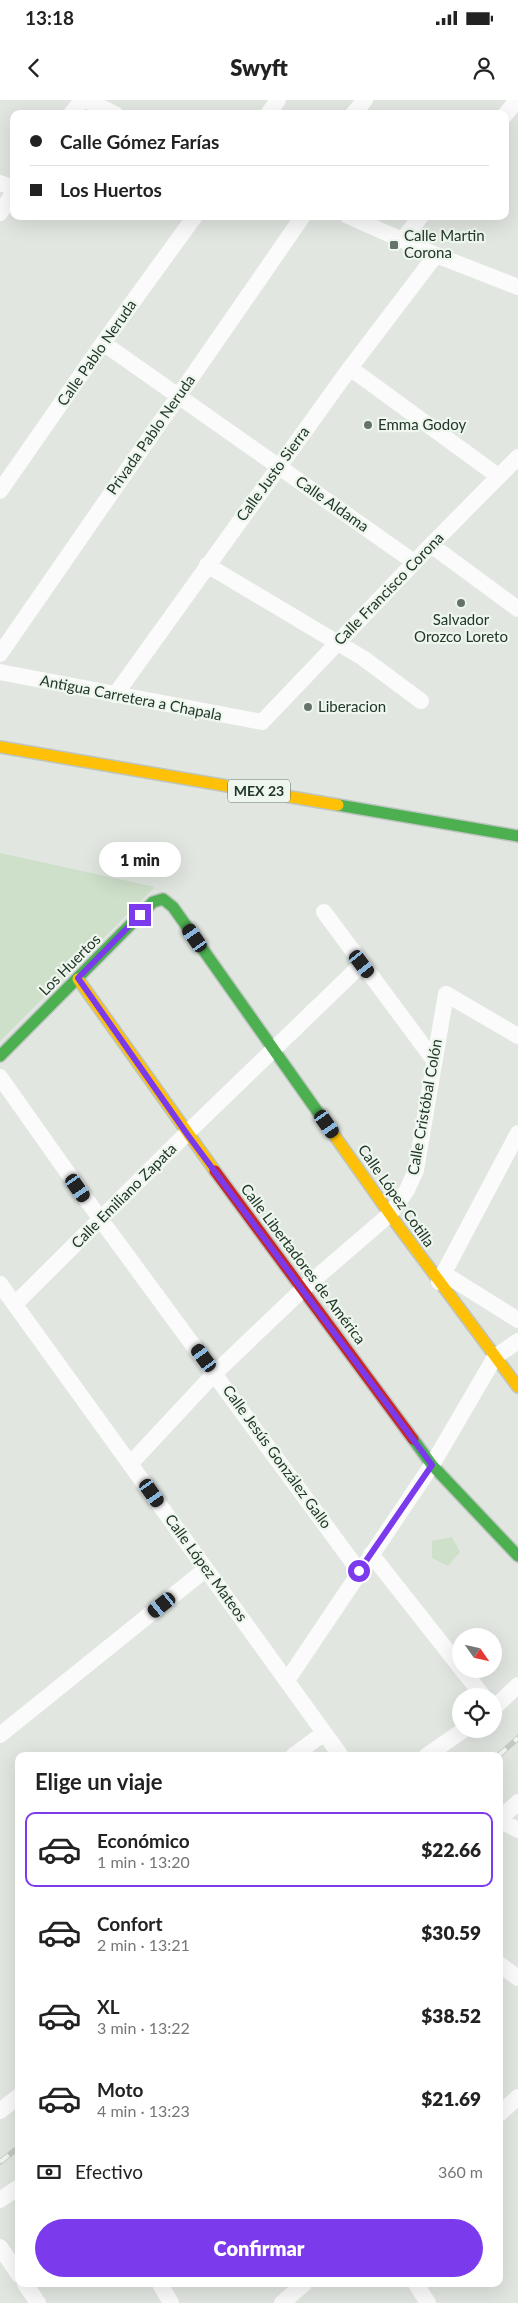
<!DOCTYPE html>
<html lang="es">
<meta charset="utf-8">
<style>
:root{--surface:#fff;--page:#f6f6f6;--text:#222;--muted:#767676;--line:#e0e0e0;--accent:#7c3aed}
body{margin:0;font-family:Lato,sans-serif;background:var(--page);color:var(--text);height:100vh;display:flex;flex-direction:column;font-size:19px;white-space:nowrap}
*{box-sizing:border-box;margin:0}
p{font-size:16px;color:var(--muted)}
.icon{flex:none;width:28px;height:28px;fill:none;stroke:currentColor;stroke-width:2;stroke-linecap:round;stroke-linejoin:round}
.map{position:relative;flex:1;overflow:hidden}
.panel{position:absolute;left:15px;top:1652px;width:488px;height:535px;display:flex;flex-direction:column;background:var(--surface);border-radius:10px;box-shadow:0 5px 20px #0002}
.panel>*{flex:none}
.hud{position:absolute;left:10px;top:10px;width:499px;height:110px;border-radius:10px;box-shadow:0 5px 20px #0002;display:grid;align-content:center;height:110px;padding:0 20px;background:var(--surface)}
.needle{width:32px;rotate:124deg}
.buttons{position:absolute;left:452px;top:1528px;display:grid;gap:10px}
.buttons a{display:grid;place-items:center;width:50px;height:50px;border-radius:50%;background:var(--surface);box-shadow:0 5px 20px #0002;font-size:25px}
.end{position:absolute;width:22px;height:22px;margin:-11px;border:6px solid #7c3aed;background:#fff;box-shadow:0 0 0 2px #fff}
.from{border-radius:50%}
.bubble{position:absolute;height:35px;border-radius:18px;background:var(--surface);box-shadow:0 5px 20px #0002;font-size:16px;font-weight:800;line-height:35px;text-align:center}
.car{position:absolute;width:15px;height:30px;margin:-15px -8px;border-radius:6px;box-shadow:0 0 4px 1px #0007;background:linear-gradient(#222 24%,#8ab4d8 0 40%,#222 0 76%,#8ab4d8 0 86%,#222 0)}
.hud b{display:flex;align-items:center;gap:18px;height:48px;font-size:19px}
.hud b+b{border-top:1px solid var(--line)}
.hud i{width:12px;height:12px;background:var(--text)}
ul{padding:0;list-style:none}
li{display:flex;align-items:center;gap:15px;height:75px;margin:0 10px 8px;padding:0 10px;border:2px solid transparent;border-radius:10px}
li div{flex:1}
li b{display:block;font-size:19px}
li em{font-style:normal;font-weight:800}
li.selected{border-color:var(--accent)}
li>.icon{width:45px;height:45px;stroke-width:1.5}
h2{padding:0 20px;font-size:22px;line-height:60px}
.pay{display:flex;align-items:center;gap:12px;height:55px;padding:0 20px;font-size:19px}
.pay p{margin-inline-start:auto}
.cta{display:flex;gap:10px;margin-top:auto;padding:10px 20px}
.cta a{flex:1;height:58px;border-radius:30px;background:var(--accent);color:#fff;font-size:20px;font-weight:800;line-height:58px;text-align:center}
.status{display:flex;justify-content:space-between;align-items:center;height:35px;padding:0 25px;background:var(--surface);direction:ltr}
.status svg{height:14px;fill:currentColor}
header{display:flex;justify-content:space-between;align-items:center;height:65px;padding:0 20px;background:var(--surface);font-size:22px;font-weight:800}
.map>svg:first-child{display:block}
.green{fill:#cedfca}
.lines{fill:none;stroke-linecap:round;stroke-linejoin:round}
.fast-casing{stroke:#bdc5bf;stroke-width:14}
.slow-casing{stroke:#bdc5bf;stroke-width:14}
.jam-casing{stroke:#bdc5bf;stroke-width:14}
.street{stroke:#fafbfa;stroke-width:16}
.fast{stroke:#4caf50;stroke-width:11}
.slow{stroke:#ffc107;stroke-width:11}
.jam{stroke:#c62828;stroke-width:11}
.rail-casing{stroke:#c5c9c6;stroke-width:5.5}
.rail{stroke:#eef6ee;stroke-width:4;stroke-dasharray:11;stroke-linecap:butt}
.route{stroke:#7c3aed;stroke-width:6}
.poi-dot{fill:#647468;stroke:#eef6ee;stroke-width:2}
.labels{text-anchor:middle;stroke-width:4.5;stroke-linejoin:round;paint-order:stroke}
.shield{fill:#eef6ee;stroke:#5e7063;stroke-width:1}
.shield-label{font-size:14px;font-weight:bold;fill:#213727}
.poi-label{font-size:15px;fill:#213727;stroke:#eef6ee;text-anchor:start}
.street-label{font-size:15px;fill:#213727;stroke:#eef6ee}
</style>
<div class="status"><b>13:18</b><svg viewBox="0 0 49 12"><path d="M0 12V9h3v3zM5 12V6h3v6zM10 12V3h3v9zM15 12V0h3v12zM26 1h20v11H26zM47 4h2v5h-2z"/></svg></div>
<header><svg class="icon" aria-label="back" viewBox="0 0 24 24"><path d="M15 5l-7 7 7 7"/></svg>Swyft<svg class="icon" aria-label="person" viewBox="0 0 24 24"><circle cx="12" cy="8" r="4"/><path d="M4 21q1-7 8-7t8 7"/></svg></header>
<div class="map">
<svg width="518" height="2203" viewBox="0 0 518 2203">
<rect width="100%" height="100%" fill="#e1e6e1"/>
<!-- green -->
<path class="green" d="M0,753L155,787L0,941Z
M452,1437L460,1452L448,1466L432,1458V1441Z"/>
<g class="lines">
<defs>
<path id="fast" d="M338,705L518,736
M0,956L153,802L163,799L173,807L327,1025
M413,1339L432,1365L518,1456"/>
<path id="slow" d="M0,647L338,705
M78,879L215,1071
M327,1025L399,1127L518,1287"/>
<path id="jam" d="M215,1071L413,1339"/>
</defs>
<!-- fast casing -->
<use href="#fast" class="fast-casing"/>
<!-- slow casing -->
<use href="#slow" class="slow-casing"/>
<!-- jam casing -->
<use href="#jam" class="jam-casing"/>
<!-- street -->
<path class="street" d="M86,0L115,14
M71,14L82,0
M268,14L278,0
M353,14L365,0
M505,15L517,0
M0,83L14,88
M0,113L14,92
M348,116L436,155L518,187
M403,139L421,116
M103,243L414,462
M350,268L498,376
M0,391L103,243L195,116
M431,445L518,509
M207,465L363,558L421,601
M0,554L303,116
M0,572L262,622L431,445L518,357
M115,595L350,268L436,155
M324,812L433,959
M0,977L101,1120L359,1471
M443,1173L518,1220
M439,1182L518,1033
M0,1184L341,1656
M15,1204L187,1033L362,864
M131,1363L215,1273L303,1189L390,1114L407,1090L416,1070L446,894L518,936
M371,1454L483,1596
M288,1579L432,1365L495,1257L518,1241
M494,1608L518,1585
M0,1635L206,1469
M293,1656L324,1633
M426,1656L465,1629
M499,1720L518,1702
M499,1720L518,1730
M499,1864L518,1878
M0,2011L19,1996
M499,2014L518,1997
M0,2100L19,2087
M0,2147L19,2175
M25,2184L38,2203
M160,2184L171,2203
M416,2184L428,2203
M282,2203L304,2184"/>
<!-- fast -->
<use href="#fast" class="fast"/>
<!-- slow -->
<use href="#slow" class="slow"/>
<!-- jam -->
<use href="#jam" class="jam"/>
<defs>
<path id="rail" d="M498,1656L518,1638
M0,2062L19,2047"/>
</defs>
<!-- rail casing -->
<use href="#rail" class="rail-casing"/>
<!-- rail -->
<use href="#rail" class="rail"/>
</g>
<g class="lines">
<!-- route -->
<path class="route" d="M140,815L78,878L187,1034L432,1365L359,1471"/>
</g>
<!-- markers -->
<g class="poi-dot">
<rect x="389" y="140" width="10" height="10" rx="2.5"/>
<circle cx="368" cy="325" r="5"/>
<circle cx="461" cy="503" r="5"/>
<circle cx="308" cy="607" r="5"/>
</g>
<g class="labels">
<!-- shield labels -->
<rect class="shield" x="228" y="679.5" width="62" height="23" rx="4"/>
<g class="shield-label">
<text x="259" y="696">MEX 23</text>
</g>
<!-- poi labels -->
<g class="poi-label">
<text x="404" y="141">Calle Martin<tspan x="404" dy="17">Corona</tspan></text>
<text x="378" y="330">Emma Godoy</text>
<text x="461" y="525" text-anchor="middle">Salvador<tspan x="461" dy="17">Orozco Loreto</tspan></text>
<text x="318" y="612">Liberacion</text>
</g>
<!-- street labels -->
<g class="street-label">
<text transform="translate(97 253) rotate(-55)" y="5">Calle Pablo Neruda</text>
<text transform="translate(151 335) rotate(-55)" y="5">Privada Pablo Neruda</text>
<text transform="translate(273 374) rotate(-54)" y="5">Calle Justo Sierra</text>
<text transform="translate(332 404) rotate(35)" y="5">Calle Aldama</text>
<text transform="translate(389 489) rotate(-46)" y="5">Calle Francisco Corona</text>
<text transform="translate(131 598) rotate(11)" y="5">Antigua Carretera a Chapala</text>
<text transform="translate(70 865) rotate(-45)" y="5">Los Huertos</text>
<text transform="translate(425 1007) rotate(-80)" y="5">Calle Cristóbal Colón</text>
<text transform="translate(124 1096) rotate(-45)" y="5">Calle Emiliano Zapata</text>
<text transform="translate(396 1096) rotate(55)" y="5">Calle López Cotilla</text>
<text transform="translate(303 1164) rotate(53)" y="5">Calle Libertadores de América</text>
<text transform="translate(277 1357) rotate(54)" y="5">Calle Jesús González Gallo</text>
<text transform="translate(206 1468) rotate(54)" y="5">Calle López Mateos</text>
</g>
</g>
</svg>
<div class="buttons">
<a><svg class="needle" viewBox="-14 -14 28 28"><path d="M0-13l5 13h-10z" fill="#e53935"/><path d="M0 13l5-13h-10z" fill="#767676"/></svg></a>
<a><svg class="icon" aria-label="locate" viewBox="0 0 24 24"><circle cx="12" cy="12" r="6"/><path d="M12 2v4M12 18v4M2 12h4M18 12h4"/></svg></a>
</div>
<i class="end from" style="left:359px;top:1471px"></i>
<i class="end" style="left:140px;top:815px"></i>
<div class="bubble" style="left:99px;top:742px;width:82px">1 min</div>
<i class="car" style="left:195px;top:838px;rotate:325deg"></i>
<i class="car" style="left:362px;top:864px;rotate:143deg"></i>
<i class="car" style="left:327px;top:1024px;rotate:145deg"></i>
<i class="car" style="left:78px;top:1088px;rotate:145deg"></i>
<i class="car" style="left:204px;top:1258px;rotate:324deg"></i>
<i class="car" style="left:152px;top:1393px;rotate:145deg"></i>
<i class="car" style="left:162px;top:1505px;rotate:231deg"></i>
<div class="hud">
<b><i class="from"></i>Calle Gómez Farías</b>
<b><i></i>Los Huertos</b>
</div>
<section class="panel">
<h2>Elige un viaje</h2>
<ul>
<li class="selected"><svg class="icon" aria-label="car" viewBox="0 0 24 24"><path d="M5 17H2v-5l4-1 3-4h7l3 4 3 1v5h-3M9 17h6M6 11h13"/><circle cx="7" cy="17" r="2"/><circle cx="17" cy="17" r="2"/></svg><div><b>Económico</b><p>1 min · 13:20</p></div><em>$22.66</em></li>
<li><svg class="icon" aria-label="car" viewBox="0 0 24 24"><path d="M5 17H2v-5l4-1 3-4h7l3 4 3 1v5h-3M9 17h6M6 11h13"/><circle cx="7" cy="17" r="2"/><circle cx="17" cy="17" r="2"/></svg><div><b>Confort</b><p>2 min · 13:21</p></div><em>$30.59</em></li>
<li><svg class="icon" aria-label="car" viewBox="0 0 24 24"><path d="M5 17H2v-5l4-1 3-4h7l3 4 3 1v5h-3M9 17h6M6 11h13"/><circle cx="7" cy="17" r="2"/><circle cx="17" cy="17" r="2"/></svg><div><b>XL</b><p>3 min · 13:22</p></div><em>$38.52</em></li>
<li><svg class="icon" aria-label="car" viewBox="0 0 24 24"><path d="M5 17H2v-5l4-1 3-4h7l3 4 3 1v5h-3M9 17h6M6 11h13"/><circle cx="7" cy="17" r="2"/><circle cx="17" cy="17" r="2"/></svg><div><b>Moto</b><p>4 min · 13:23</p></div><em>$21.69</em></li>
</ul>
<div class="pay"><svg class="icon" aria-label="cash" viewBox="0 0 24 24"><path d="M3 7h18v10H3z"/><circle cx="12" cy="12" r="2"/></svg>Efectivo<p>360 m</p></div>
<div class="cta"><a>Confirmar</a></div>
</section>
</div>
